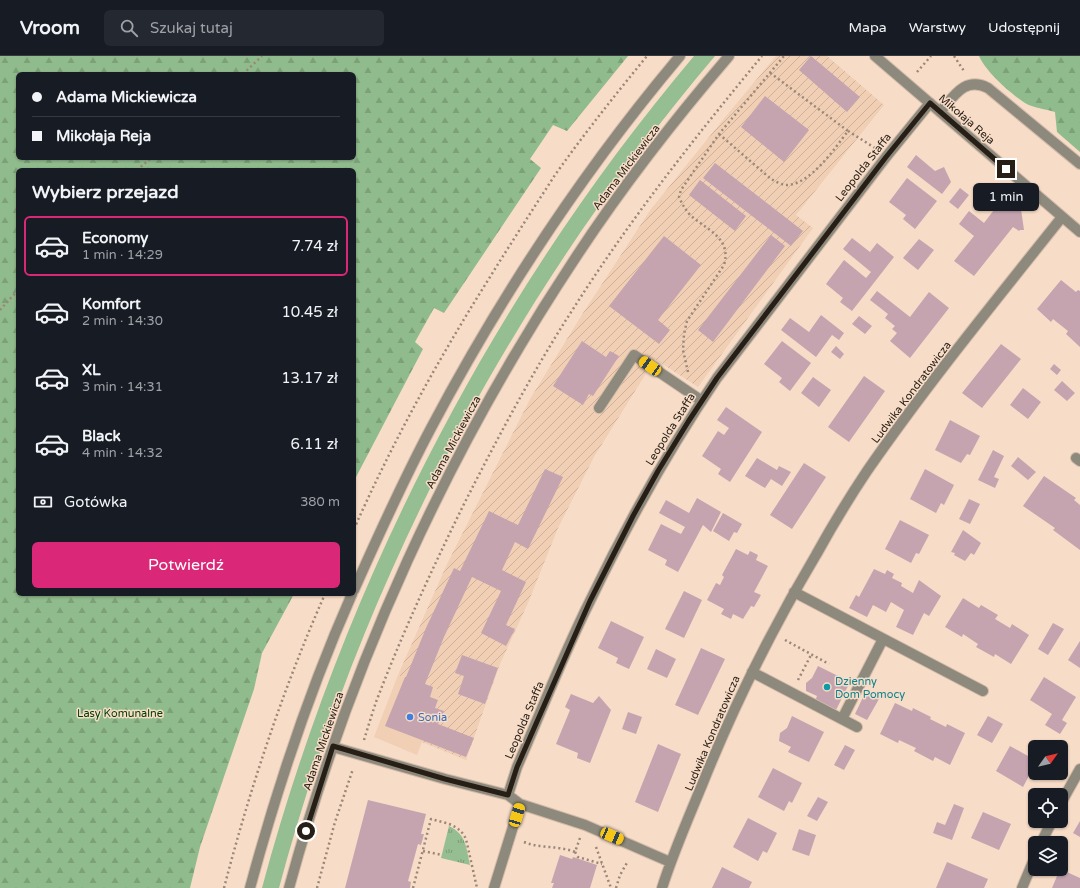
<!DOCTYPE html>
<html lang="pl">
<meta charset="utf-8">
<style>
:root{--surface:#171b24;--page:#242831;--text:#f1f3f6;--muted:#9ea1a6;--line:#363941;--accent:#db2777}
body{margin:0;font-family:"Varela Round",sans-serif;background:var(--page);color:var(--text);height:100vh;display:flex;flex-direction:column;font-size:15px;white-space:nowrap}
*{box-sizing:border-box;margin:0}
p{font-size:13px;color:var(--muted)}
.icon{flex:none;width:22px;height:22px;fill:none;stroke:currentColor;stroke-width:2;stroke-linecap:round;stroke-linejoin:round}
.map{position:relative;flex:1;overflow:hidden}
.panel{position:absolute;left:16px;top:112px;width:340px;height:428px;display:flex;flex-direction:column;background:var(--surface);border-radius:6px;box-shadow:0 1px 3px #0004}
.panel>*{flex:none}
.guide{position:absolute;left:16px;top:16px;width:340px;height:88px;border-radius:6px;box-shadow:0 1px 3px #0004;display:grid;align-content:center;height:88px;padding:0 16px;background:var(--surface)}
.needle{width:26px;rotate:56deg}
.tools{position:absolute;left:1028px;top:684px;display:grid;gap:8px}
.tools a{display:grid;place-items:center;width:40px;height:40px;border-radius:6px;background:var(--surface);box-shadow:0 1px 3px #0004;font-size:20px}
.end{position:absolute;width:18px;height:18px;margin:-9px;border:5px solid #271e16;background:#fff;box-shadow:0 0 0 2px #fff}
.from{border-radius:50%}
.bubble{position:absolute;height:28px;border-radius:6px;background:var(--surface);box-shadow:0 1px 3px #0004;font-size:13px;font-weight:600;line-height:28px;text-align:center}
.car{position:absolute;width:12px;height:24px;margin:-12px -6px;border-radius:5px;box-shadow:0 0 3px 1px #0007;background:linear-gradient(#f5c518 24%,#345 0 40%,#f5c518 0 76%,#345 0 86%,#f5c518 0)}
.guide b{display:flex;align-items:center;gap:14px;height:38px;font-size:15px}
.guide b+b{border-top:1px solid var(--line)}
.guide i{width:10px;height:10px;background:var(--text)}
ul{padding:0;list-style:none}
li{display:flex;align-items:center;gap:12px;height:60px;margin:0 8px 6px;padding:0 8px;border:2px solid transparent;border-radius:6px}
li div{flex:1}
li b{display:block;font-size:15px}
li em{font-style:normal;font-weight:600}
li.on{border-color:var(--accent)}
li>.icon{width:36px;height:36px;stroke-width:1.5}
h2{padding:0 16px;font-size:18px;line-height:48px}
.pay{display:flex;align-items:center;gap:10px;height:44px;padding:0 16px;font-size:15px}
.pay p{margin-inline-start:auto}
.primary-button{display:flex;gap:8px;margin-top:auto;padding:8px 16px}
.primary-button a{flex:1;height:46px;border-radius:6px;background:var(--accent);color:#fff;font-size:16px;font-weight:600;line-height:46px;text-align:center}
header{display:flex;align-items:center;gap:24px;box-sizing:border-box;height:56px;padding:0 20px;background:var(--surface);border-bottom:1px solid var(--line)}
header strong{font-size:19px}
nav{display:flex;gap:22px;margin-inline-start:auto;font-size:14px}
.search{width:280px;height:36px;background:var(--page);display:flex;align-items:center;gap:10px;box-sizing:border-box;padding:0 14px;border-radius:6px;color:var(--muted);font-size:15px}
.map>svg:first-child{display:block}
.built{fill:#f0cfb4}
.industrial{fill:url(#industrial-furrows)}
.grass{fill:#95be92}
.forest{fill:url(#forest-firs);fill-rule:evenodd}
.park{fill:url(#park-tufts)}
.building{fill:#c5a4b0}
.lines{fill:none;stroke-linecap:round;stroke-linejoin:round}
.minor-casing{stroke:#d2baa7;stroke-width:12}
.path{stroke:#9a8778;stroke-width:2.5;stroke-dasharray:2 3;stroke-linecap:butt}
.minor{stroke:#8d897d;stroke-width:10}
.route{stroke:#271e16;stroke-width:5}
.culture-dot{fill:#0f9aa8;stroke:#f7dcc7;stroke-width:1.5}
.shop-dot{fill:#3f7fe0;stroke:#f7dcc7;stroke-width:1.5}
.labels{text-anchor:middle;stroke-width:3;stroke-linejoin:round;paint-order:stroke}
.street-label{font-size:11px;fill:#271e16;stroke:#f7dcc7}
.culture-label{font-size:11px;fill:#0d838f;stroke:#f7dcc7;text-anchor:start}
.park-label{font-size:11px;fill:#004100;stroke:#f7dcc7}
.shop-label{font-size:11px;fill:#366cbe;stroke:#f7dcc7;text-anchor:start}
</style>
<header>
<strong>Vroom</strong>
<div class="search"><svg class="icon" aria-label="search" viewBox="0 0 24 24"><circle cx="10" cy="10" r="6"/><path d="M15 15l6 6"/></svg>Szukaj tutaj</div>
<nav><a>Mapa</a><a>Warstwy</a><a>Udostępnij</a></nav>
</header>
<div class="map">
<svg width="1080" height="832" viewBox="0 0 1080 832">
<defs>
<pattern id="industrial-furrows" width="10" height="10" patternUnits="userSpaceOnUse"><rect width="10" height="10" fill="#f0cfb4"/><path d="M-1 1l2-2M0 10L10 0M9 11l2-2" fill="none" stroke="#ceb19a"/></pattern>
<pattern id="forest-firs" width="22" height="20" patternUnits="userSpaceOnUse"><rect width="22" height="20" fill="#90bb8c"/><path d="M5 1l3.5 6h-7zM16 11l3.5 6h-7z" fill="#7ca078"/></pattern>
<pattern id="park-tufts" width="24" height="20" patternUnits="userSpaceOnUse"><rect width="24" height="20" fill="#95be92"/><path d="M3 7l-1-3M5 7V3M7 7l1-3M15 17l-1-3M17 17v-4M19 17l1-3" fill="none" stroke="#7a9a76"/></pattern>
</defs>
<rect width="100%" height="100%" fill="#f7dcc7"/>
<!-- built -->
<path class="built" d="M398,619L441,635L417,699L374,681Z"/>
<!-- industrial -->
<path class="industrial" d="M776,0H827L884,49L796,159L813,172L698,331L655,303L594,401L558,472L528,547L500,608L466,704L422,686L441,635L398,619L447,508L530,343L583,257L651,153L726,60Z"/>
<!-- grass -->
<path class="grass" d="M694,0H715C510,242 361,526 279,832H262C343,530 492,239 694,0Z"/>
<!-- forest -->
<path class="forest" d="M0,0H628L567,75L553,69L530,103L541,112L444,257L434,252L415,286L423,293L355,423L354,114H18V538H294L262,597L254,633L200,791L190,832H0ZM18,18H354V102H18Z
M979,0H1080V96L1057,76L1055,56C1046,53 1033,52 1025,47C1010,37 986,16 979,0Z"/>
<!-- park -->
<path class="park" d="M449,770C467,779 466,792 470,809L441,802Z"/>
<!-- building -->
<path class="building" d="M811,0L860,41L847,56L799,14Z
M765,40L809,74L784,106L741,71Z
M916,99L935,115L944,111L951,126L942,138L907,111Z
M715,107L803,175L791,190L703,122Z
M907,122L937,145L915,173L903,163L906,159L889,146Z
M700,124L746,160L735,175L689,139Z
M960,132L969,139L958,153L949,146Z
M1003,142L1017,154L1021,153L1024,174H1020L1019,175L1013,171L974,220L954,205L974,180L959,168L969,155L984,167Z
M771,179L785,190L713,286L698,274Z
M664,180L701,209L658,264L670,274L659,288L609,250Z
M852,182L870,196L877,187L894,201L852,255L840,246L843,242L826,228L844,204L866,222L871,216L843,193Z
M919,183L934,194L918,214L903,202Z
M1061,224L1076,236L1078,234L1080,235V291L1066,278L1068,275L1053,263L1051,266L1037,253Z
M877,235L910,261L929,236L949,252L910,302L890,285L897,277L892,273L895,270L885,262L888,258L870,244Z
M821,259L844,277L839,284L832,279L816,301L781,274L790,262L809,276Z
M859,260L872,270L865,278L852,268Z
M582,285L606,301L610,295L619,300L593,340L589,338L583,349L553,330Z
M782,285L811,307L790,335L779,326L782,322L764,308Z
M1001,288L1021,303L982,352L962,337Z
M836,290L844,298L840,303L831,296Z
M1054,308L1061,314L1057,319L1050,313Z
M864,320L885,335L849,386L828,371Z
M813,321L831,334L819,351L801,337Z
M1062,325L1075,337L1067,345L1054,334Z
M1023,332L1041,346L1028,363L1010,349Z
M726,351L762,376L730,426L718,418L721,413L702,400L718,375L724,379L729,372L717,364Z
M950,364L980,380L970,399L967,398L961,407L935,394Z
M993,394L1004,400L994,421L999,423L995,432L978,424Z
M1018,401L1036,416L1028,424L1011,410Z
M757,402L777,414L779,410L791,416L782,430L771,423L765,432L745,420Z
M804,407L826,421L792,473L770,459Z
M545,413L563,421L528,493L515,486L502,514L526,526L506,569L515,573L506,590L481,577L501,535L472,521L444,581L425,628L433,631L430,641L438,644L435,652L444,655L438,668L474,682L466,701L385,670L405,621H406L426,572L454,512L460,515L489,455L518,469Z
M925,413L954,429L944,449L941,447L936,457L910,443Z
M1044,420L1076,442L1074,444L1080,449V494L1053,474L1055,472L1023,450Z
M697,442L721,456L711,476L703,469L678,516L665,509L667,504L648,494L661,468L681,478L685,471L659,457L666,444L689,457Z
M969,443L980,448L970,468L959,463Z
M723,457L742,468L737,477L734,476L729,485L713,475Z
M900,464L929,479L919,498L916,497L911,507L885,493Z
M963,474L981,487L974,499L971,497L965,505L954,499L955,497L951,496Z
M736,493L748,499L750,495L758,499L756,504L768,510L754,536L761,539L754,551L751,550L743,563L733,558L731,563L721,558L724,553L707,544L716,527L720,529L724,521L722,519Z
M874,513L885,518L887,514L894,518L892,522L902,527L901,530L913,537L919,524L941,540L929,560L924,557L913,579L896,571L904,554L891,546L886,556L873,549L867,561L849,552L856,539L859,541Z
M684,535L702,544L684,582L665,573Z
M963,542L979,552L981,549L998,559L995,563L1010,572L1012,568L1029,579L1011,608L995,598L994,601L976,591L978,588L963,578L962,581L945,571Z
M611,565L644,581L629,613L616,607L618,602L598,592Z
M1053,567L1064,573L1048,599L1038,593Z
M1080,585V612L1068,604Z
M701,592L725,603L698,659L675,649Z
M656,593L676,603L667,622L647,613Z
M462,599L498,612L485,648L458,638L464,620L455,617Z
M818,610L850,626L835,656L815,645L817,640L806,635V627L812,622Z
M1044,621L1076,641L1062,664L1067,667L1060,678L1045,669L1052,658L1030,644Z
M865,637L879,643L867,664L855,658Z
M571,638L593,647L599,640L611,654L590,707L577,702L578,697L556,688L570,654L565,651Z
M895,647L912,655L913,652L931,661L930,663L946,671L947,668L965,677L950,709L935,701L933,705L914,695L916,692L899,684L898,687L880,678Z
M628,656L642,661L636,678L622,673Z
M792,660L824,676L809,706L788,696L791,691L779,685L780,677L787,672Z
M988,660L1003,668L992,687L977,679Z
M658,688L681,698L658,756L635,746Z
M845,689L855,694L844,714L834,709Z
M1010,690L1035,704L1034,711H1035V718L1031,716L1023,731L996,715Z
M773,712L802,727L792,747L789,745L784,755L758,741Z
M818,741L828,746L817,765L807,760Z
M368,744L426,758L421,778H424L421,789L418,788L408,825L411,826L410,832H345Z
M954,748L964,752L952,784L933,777L937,766L945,769Z
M983,756L1011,768L999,794L971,782Z
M748,762L777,777L767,797L763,795L758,805L733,791Z
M1080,765V781L1073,777Z
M799,773L816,779L809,800L792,794Z
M560,799L572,803L573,801L597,809L590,832H552L554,827H551Z
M947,806L988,823L984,832H936Z
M722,811L752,826L749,832H712Z
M1060,813L1080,822V832H1052Z"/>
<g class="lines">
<defs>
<path id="minor" d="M875,0L1080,176
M940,56C954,40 965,20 988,32L1080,108
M599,352L634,299L702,345
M1076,402L1080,405
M354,534C378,480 403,425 431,372C501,240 584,114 680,0
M794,536L983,635
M752,616L857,671
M842,663L883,583
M333,691L445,723L508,739
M1061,747L1080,713
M1041,787L1052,765
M670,806L585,769L520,748L508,739L517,711C541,656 563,599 590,545C627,468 669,393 717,322L886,101L930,47
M250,832C277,732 310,633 352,538
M289,832C350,608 448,394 576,201C622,131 674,64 729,0
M494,832L520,748
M662,832C673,797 688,763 702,729C734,649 772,573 816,499C832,470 849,442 867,415C928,327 996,244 1062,161
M1022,832L1035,801"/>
</defs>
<!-- minor casing -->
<use href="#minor" class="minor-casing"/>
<!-- path -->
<path class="path" d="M954,0L964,15
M917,16L931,0
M243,18L262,0
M848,75L875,92
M719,78L771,123C775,125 780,128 785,129C810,130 835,92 848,75L769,16
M137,114L151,102
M0,254L18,234
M688,316L683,294L684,278L687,265L724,209C732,182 707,174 690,159C685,153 682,148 679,141L681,134L719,78L784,0
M354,473C393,385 439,302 490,221C511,187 533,153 555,119C584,78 615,39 647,0
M785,584L829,608
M798,624L811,599
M364,684C368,671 372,658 376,646C402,578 432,513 464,448C498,381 534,313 575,250C631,162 696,80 762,0
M524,786C541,793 557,789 575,796L580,782
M596,791L611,832
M423,795L442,799
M575,796L578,801L602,808
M224,832C250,732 283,633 325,538
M317,832L335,766L353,713
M413,832L431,763C445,767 459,768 466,783L477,832
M616,832L620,819L628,805"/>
<!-- minor -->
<use href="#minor" class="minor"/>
</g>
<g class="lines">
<!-- route -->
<path class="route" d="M306,775L333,690L445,723L508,739L517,711L590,545L633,460L658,415L688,366L717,322L886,101L930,47L1006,113"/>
</g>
<!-- markers -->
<circle class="culture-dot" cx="827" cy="631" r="4"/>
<circle class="shop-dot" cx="410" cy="661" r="4"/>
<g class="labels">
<!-- street labels -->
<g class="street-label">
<text transform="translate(967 63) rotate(41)" y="4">Mikołaja Reja</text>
<text transform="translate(626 111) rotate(-53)" y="4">Adama Mickiewicza</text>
<text transform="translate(863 111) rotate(-52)" y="4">Leopolda Staffa</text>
<text transform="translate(911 336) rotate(-53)" y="4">Ludwika Kondratowicza</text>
<text transform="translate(670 373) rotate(-58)" y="4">Leopolda Staffa</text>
<text transform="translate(453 386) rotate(-62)" y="4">Adama Mickiewicza</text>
<text transform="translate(524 664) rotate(-67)" y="4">Leopolda Staffa</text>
<text transform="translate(712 677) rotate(-67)" y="4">Ludwika Kondratowicza</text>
<text transform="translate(323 685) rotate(-71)" y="4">Adama Mickiewicza</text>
</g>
<!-- culture labels -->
<g class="culture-label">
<text x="835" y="629">Dzienny<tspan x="835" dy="13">Dom Pomocy</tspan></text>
</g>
<!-- park labels -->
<g class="park-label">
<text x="120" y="661">Lasy Komunalne</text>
</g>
<!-- shop labels -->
<g class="shop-label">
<text x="418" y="665">Sonia</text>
</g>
</g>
</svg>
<div class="tools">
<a><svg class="needle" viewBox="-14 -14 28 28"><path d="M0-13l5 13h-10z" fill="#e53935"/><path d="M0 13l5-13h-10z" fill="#9ea1a6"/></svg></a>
<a><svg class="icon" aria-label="locate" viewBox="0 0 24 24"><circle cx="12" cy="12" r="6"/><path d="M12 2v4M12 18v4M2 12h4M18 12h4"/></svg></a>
<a><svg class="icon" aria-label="layers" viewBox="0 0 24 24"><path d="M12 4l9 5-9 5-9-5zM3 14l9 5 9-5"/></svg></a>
</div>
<i class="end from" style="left:306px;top:775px"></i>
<i class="end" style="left:1006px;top:113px"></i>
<div class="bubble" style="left:973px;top:127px;width:66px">1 min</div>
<i class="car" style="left:650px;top:310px;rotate:304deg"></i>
<i class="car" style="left:517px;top:759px;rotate:17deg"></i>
<i class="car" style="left:612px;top:780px;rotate:113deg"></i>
<div class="guide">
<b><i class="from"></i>Adama Mickiewicza</b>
<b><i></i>Mikołaja Reja</b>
</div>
<section class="panel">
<h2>Wybierz przejazd</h2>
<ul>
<li class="on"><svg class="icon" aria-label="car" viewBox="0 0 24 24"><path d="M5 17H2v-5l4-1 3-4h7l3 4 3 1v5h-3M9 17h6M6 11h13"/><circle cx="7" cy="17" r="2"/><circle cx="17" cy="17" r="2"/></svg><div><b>Economy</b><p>1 min · 14:29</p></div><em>7.74 zł</em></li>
<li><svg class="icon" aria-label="car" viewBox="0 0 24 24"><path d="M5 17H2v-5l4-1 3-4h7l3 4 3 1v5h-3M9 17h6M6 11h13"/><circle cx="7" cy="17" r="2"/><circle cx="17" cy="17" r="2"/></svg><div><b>Komfort</b><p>2 min · 14:30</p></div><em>10.45 zł</em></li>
<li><svg class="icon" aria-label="car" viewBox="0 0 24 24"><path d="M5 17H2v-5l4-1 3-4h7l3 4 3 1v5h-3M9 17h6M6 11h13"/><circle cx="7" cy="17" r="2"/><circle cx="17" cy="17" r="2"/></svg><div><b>XL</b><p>3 min · 14:31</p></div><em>13.17 zł</em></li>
<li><svg class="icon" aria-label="car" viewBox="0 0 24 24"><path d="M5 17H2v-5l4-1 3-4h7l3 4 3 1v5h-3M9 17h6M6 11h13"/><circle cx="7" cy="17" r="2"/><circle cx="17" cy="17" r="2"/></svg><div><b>Black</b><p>4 min · 14:32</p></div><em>6.11 zł</em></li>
</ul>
<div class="pay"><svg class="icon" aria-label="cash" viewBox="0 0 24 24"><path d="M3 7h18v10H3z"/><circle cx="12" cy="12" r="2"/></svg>Gotówka<p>380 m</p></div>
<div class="primary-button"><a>Potwierdź</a></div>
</section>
</div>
